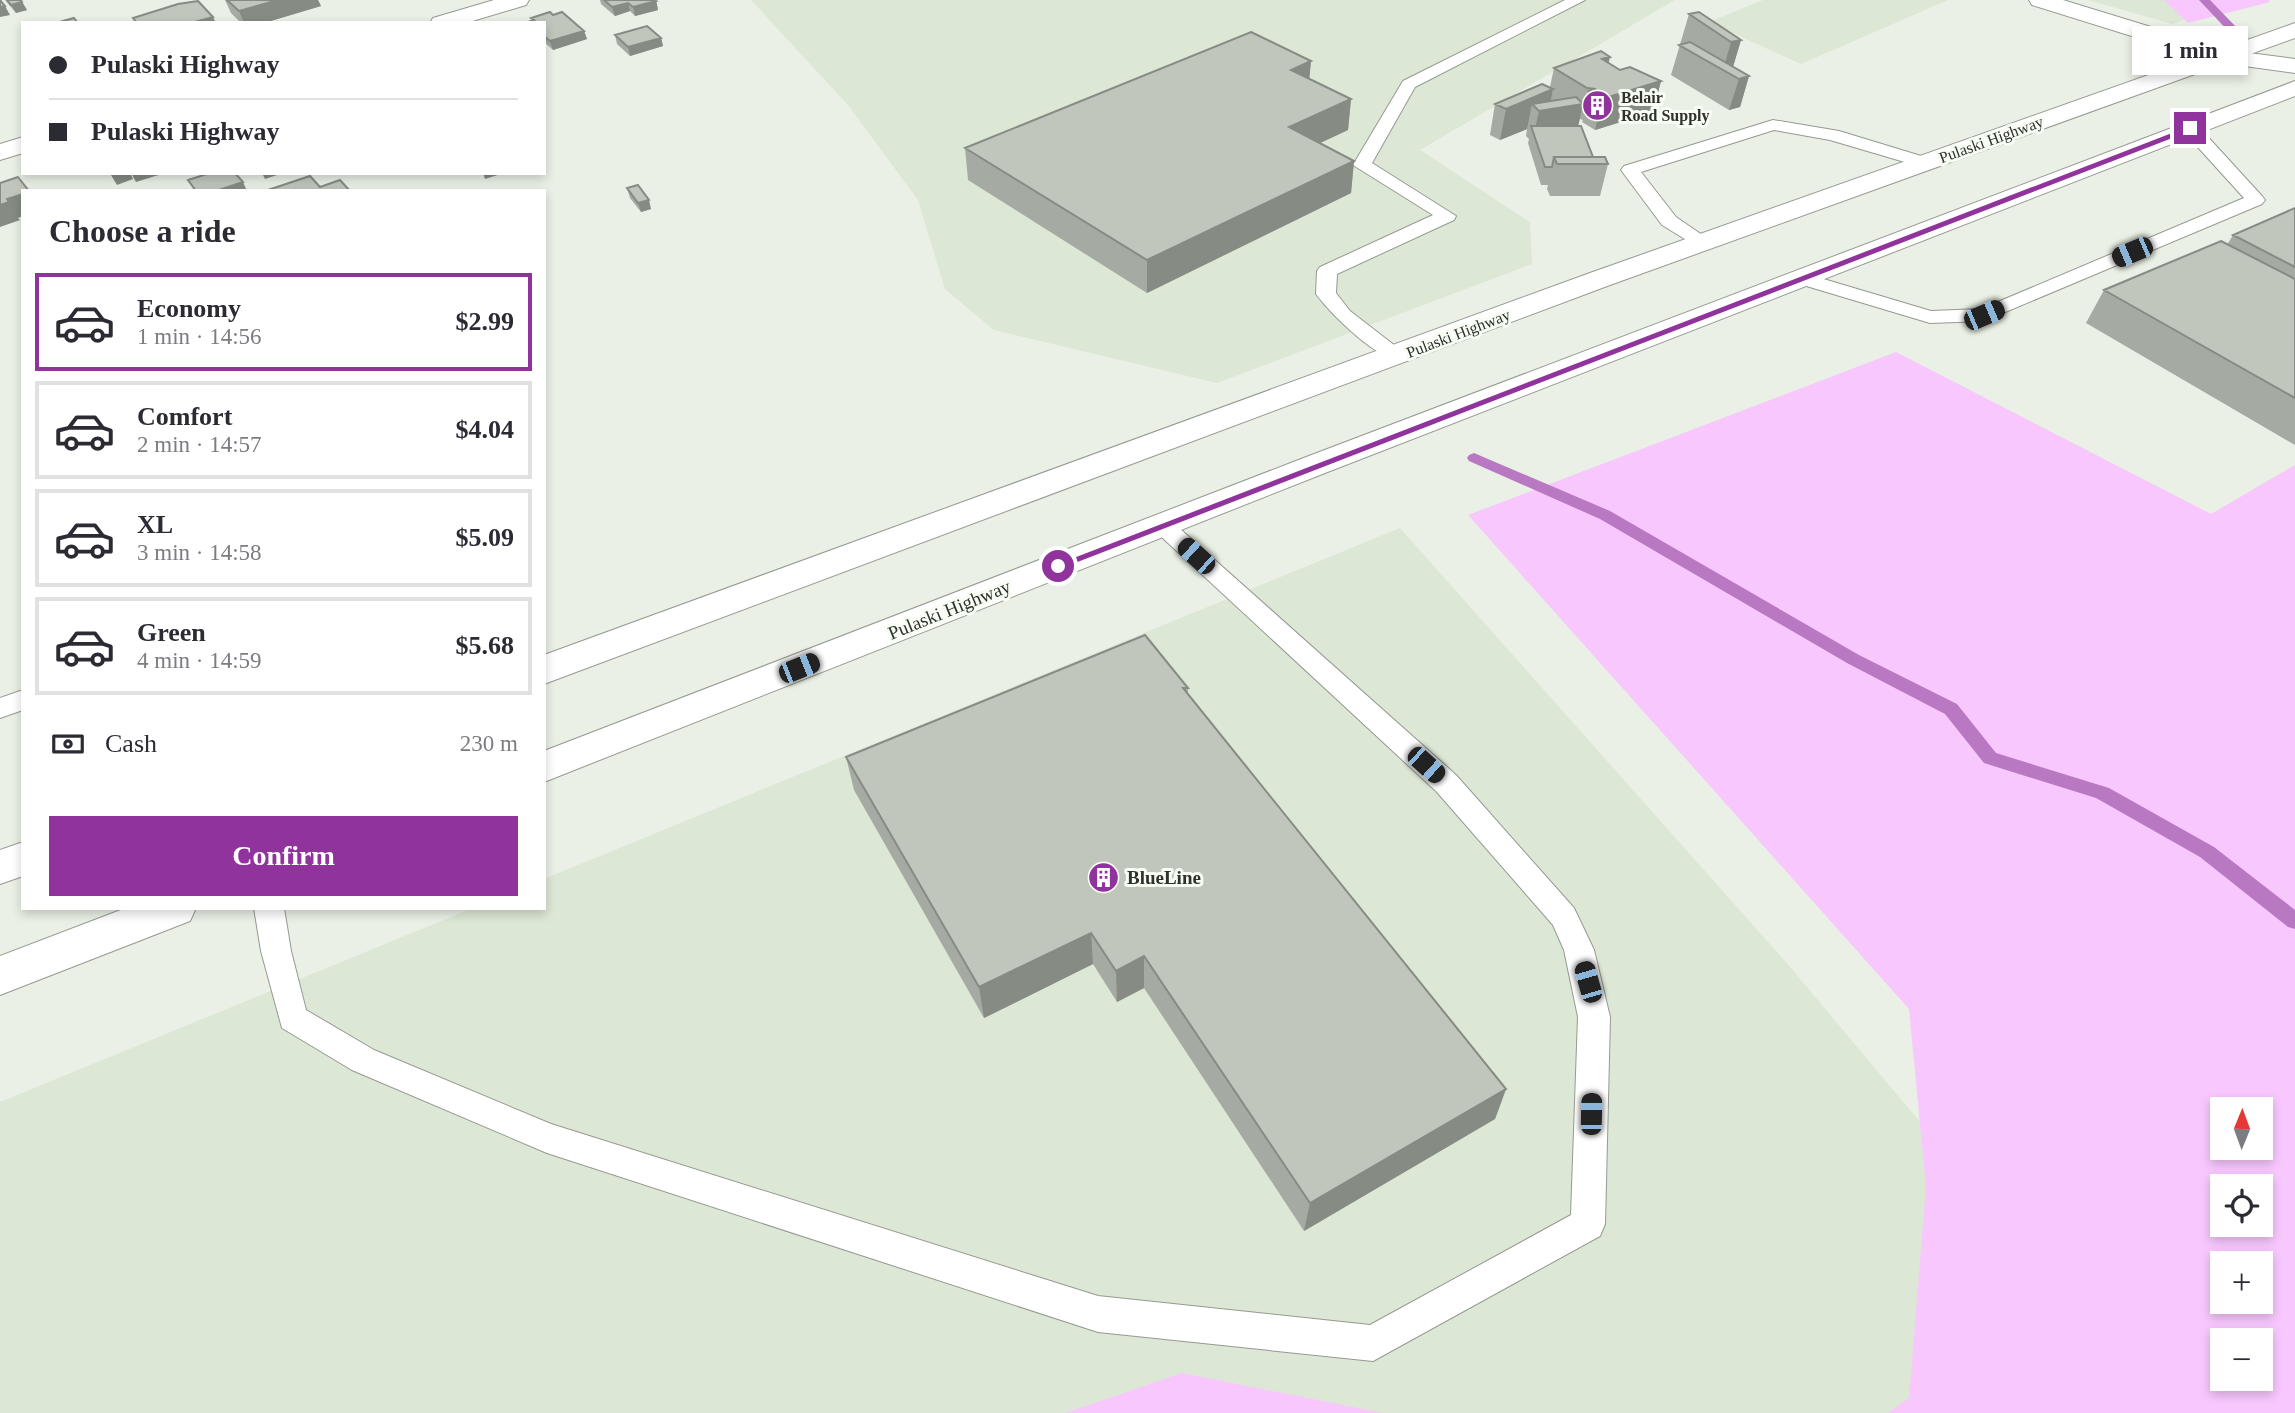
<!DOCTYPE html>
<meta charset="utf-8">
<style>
:root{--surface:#fff;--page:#f7f7f7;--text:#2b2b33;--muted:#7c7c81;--line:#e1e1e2;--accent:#90339d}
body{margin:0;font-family:"Times New Roman",serif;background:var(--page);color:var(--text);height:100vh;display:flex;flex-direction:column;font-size:26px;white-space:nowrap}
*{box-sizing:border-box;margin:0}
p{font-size:23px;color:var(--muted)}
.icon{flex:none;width:38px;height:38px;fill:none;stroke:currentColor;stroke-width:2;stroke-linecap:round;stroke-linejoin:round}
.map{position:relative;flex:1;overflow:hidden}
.details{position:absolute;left:21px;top:189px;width:525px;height:721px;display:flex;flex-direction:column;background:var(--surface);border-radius:0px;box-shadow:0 4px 10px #0003}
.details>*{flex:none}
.guide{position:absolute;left:21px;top:21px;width:525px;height:154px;border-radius:0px;box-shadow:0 4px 10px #0003;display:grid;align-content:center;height:154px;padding:0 28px;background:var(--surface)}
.needle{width:46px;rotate:1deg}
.fabs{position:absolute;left:2210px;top:1097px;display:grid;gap:14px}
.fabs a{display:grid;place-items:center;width:63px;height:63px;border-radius:0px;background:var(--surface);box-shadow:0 4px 10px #0003;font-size:35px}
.end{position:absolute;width:32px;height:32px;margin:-16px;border:9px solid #90339d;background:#fff;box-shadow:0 0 0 4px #fff}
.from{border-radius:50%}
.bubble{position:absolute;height:49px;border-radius:0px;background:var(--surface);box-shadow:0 4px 10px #0003;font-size:23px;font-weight:600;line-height:49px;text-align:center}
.car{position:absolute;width:21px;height:42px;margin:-21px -10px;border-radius:9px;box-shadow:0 0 5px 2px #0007;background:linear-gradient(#222 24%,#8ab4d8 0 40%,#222 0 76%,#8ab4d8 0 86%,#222 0)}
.guide b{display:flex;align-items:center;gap:24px;height:66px;font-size:26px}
.guide b+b{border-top:2px solid var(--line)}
.guide i{width:18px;height:18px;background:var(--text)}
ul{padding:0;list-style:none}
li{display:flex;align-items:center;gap:21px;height:98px;margin:0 14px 10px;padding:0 14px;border:4px solid var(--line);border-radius:0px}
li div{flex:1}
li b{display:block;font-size:26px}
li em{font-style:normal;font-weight:600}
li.on{border-color:var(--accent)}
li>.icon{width:63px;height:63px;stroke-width:1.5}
h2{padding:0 28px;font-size:32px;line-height:84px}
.pay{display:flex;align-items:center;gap:18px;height:77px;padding:0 28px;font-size:26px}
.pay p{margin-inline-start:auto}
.primary-button{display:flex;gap:14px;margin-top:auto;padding:14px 28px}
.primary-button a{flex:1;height:80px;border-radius:0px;background:var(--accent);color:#fff;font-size:28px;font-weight:600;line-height:80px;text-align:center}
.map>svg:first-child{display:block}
.built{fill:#dde7d5}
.green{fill:#f8c7fe;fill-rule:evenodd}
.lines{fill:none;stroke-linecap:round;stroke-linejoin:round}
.stream{fill:#b979c2;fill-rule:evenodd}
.lane-casing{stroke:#959a91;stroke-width:2}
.street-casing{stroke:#959a91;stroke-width:2}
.secondary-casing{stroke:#959a91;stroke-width:2}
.highway-casing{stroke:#959a91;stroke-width:2}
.lane{fill:#fff;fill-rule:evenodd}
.street{fill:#fff;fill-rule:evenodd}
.secondary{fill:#fff;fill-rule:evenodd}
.highway{fill:#fff;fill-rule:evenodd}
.wall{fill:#a5aaa2}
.shaded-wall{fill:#868b84}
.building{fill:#c0c6bc;stroke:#868b84;stroke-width:2}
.route{fill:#90339d}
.labels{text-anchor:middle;stroke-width:6;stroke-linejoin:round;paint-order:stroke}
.far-poi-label{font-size:16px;font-weight:bold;fill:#2f312d;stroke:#f7fdf3;text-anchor:start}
.far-street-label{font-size:16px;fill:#2f312d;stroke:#f7fdf3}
.street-label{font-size:19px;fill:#2f312d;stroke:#f7fdf3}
.poi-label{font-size:19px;font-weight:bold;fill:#2f312d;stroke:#f7fdf3;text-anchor:start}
</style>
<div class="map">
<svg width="2295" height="1413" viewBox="0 0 2295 1413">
<rect width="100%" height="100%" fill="#eaf0e5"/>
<!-- built -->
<path class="built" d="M751,0H1675L1420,150L1530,222L1532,264L1217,383L994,330L945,289L918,200L848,105Z
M1763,0H1948L1801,64L1709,22Z
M2088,0H2165L2185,20L2172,24Z
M1400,528L1784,960L2165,1413H0V1102L473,908H544V879Z"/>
<!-- green -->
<path class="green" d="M2164,0H2269L2270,2L2188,23Z
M1896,352L2211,514L2295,465V1413H1888L1909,1398L1926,1187L1909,1009L1468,515ZM2222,1110H2261V1148H2222ZM2261,1186V1225H2222V1186ZM2222,1264H2261V1302H2222ZM2261,1340V1379H2222V1340Z
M1182,1373L1383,1413H1065Z"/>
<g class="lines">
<!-- stream -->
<path class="stream" d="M2199,0H2210L2239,30V34H2231Z
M1474,453L1610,511L1859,655L1957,704L1996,753L2109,788L2214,847L2295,910V929L2288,927L2200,857L2096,798L1984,763L1945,714L1847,663L1600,519L1469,461L1467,458L1469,455Z"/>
<defs>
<path id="lane" d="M1565,0H1585L1415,87L1372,163L1456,216L1454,220L1337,274L1336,293L1350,311L1407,355L1404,359C1381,365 1330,313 1316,294L1317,271L1320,267L1433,215L1353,165L1403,81Z
M1773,120L1839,131L1931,159L1934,163L1925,168L1830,140L1774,130L1641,172L1676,217L1708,239L1710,243L1701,249L1662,225L1621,170L1624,166Z
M2190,123L2196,124L2262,196L2265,200L2262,204L1984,321L1930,323L1793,282L1790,278L1800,272L1931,311L1981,309L2244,198L2184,132L2181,128Z
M1162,517L1170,520L1456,775L1574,908L1594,950L1610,1017L1605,1224L1600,1236L1373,1361L1098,1332L547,1153L352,1070L282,1028L261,951L254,908H284L291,951L306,1010L374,1050L551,1124L1098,1296L1370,1325L1571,1215L1578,1017L1564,950L1553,925L1436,791L1154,530L1150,525L1154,520Z
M23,690V710L0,718V698Z"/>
<path id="street" d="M2029,0H2063L2226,50L2295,59V73L2215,62L2032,5Z"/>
<path id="secondary" d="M494,0H529L526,5L466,23H430L433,18Z
M23,137V153L0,160V144Z"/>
<path id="highway" d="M2295,23V38L1610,285L544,684V655L1590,273Z
M2295,81V96L1325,473L544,782V751L1301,459Z
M23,842V876L0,884V850Z
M126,908H196L190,921L0,995V956Z"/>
</defs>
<!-- lane casing -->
<use href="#lane" class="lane-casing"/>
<!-- street casing -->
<use href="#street" class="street-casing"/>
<!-- secondary casing -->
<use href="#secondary" class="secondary-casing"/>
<!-- highway casing -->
<use href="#highway" class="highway-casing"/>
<!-- lane -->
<use href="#lane" class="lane"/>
<!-- street -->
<use href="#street" class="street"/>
<!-- secondary -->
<use href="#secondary" class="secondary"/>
<!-- highway -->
<use href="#highway" class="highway"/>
</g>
<!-- wall -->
<path class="wall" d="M5,0H21L27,10L16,13Z
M225,0H318L321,6L264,23H241L231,13Z
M600,0H656L658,10L635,16L630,11L615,16L601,4Z
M550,12L553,15L562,12L584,31L587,39L553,50L544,42V23L528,22L532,21L531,18Z
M1689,14L1741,40L1733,67L1749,76L1740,107L1729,110L1671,75Z
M615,35L661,38L663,46L630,56L617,44Z
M1311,61L1309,79L1351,99L1348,130L1320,143L1354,161L1351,193L1147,293L968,180L965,148Z
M1609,63L1620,70L1661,81L1653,112L1595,130L1582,122L1583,120L1580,119L1578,126L1593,157L1608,164L1600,196H1550L1547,189L1548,185H1541L1528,143L1529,139L1526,136L1527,129L1500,140L1490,135L1495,104L1550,87L1554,68Z
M627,188L651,209L641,212L630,198Z
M2295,208V445L2086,323L2104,290L2227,245L2233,235Z
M1188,688V694L1506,1089L1495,1119L1304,1231L1144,988L1117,1002L1093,964L984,1018L854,790L846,757Z"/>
<!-- shaded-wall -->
<path class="shaded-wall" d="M278,0H318L321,6L264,23H244L239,11Z
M651,0H656L658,10L635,16L633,7Z
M22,2L27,10L16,13L11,5Z
M628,3L630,11L615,16L612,7Z
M5,6L10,15L0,17V7Z
M213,17L216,23H191Z
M584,31L587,39L553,50L550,41Z
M661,38L663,46L630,56L628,47Z
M1741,40L1732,70H1723L1731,42Z
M1610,57L1603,87L1602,59Z
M1311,61L1308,92L1291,70Z
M1749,76L1740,107L1729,110L1739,79Z
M1661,81L1653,112L1595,130L1602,99Z
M1553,89L1549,109L1583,104L1576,135L1534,134L1539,111L1532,104L1527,129L1500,140L1506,109Z
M1351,99L1348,130L1286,159L1289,127Z
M1354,161L1351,193L1147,293V260Z
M118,173H130L133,179L117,185L111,175Z
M131,173H165L136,182Z
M262,173H283L265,179Z
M483,173H504L485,179Z
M243,182L247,191H216Z
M23,194V216L18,218L20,220L0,227V205L7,199Z
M649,200L651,209L641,212L638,203Z
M1091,933L1093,964L984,1018L979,987Z
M1144,956V988L1117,1002L1116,971Z
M1506,1089L1495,1119L1304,1231L1310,1203Z"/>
<!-- building -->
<path class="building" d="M0,0L5,6L0,7Z
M7,0H21L22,2L11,5Z
M227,0H278L239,11Z
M604,0H654L656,1L633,7L628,3L612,7Z
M198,1L213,17L191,23H137L133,18L178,4Z
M550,12L553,15L562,12L584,31L550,41L544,36V23L528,22L534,20L531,18Z
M1699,12L1741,40L1731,42L1689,14Z
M74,18L78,23H56Z
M647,26L661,38L628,47L615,35Z
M1251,32L1311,61L1291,70L1351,99L1289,127L1354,161L1147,260L965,148Z
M1690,42L1749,76L1739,79L1679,45Z
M1601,51L1610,57L1602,59L1620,70L1630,67L1661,81L1602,99L1589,91L1596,89L1587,88L1554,68Z
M1542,84L1553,89L1506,109L1495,104Z
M1576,97L1583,104L1539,111L1532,104Z
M1531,126H1581L1593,157H1554L1552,167H1545Z
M1554,157H1605L1608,164H1557Z
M210,173H235L243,182L216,191H196L188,180Z
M310,176L320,187L340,180L350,191H265Z
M18,177L29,191H23V194L7,199L9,202L0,205V183Z
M638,185L649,200L638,203L627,188Z
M2295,208V267L2233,235Z
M2221,241L2295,279V398L2104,290Z
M1145,635L1188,688H1183L1506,1089L1310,1203L1144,956L1116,971L1091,933L979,987L846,757Z"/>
<!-- route -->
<path class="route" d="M2190,126L2193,130L1062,568L1053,566Z"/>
<!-- icons -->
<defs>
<symbol id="building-disc" viewBox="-11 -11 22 22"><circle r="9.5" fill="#90339d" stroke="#f7fdf3"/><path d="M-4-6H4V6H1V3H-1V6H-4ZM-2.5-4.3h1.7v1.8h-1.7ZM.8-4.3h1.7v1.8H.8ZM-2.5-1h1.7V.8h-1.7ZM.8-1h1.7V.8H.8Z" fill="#fff"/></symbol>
</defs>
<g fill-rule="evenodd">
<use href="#building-disc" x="1580" y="88" width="35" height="35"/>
<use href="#building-disc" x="1086" y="860" width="35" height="35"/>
</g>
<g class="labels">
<!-- far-poi labels -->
<g class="far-poi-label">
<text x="1621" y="103">Belair<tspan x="1621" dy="18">Road Supply</tspan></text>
</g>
<!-- far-street labels -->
<g class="far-street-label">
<text transform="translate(1991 139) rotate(-20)" y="6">Pulaski Highway</text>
<text transform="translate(1458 333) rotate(-21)" y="6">Pulaski Highway</text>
</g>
<!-- street labels -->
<g class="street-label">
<text transform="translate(949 609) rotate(-22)" y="7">Pulaski Highway</text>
</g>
<!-- poi labels -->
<g class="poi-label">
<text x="1127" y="884">BlueLine</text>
</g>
</g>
</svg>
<div class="fabs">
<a><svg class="needle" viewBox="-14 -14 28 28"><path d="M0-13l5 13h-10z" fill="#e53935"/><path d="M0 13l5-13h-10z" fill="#7c7c81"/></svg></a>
<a><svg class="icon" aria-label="locate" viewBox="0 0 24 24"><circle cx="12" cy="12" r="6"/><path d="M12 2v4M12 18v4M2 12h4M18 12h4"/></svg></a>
<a>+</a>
<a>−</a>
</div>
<i class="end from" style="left:1058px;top:566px"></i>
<i class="end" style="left:2190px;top:128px"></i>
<div class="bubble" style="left:2132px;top:26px;width:116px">1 min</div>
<i class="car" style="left:2132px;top:252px;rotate:247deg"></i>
<i class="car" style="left:1984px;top:315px;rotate:67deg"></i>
<i class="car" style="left:1196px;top:556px;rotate:312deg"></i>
<i class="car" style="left:799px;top:668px;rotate:68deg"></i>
<i class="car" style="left:1426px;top:765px;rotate:132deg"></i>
<i class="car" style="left:1588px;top:982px;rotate:344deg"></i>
<i class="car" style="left:1591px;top:1114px;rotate:1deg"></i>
<div class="guide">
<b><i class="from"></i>Pulaski Highway</b>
<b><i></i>Pulaski Highway</b>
</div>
<section class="details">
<h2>Choose a ride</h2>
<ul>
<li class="on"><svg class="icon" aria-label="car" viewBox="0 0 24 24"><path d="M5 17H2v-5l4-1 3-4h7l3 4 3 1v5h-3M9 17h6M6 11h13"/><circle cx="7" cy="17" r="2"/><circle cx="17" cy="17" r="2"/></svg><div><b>Economy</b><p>1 min · 14:56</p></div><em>$2.99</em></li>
<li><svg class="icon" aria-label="car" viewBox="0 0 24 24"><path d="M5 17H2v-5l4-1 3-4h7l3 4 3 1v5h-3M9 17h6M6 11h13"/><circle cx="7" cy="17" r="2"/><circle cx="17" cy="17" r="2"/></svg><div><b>Comfort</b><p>2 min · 14:57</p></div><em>$4.04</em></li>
<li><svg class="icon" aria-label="car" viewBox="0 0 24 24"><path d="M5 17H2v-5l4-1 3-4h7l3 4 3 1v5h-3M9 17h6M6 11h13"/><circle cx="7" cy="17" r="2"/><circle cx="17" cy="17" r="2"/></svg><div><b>XL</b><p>3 min · 14:58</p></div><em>$5.09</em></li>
<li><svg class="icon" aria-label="car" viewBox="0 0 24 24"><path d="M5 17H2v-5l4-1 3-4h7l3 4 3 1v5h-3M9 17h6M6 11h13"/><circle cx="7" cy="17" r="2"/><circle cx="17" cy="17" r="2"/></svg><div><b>Green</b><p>4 min · 14:59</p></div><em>$5.68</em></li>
</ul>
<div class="pay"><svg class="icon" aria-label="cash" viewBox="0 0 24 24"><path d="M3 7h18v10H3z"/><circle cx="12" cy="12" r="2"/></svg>Cash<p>230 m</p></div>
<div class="primary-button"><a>Confirm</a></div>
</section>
</div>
